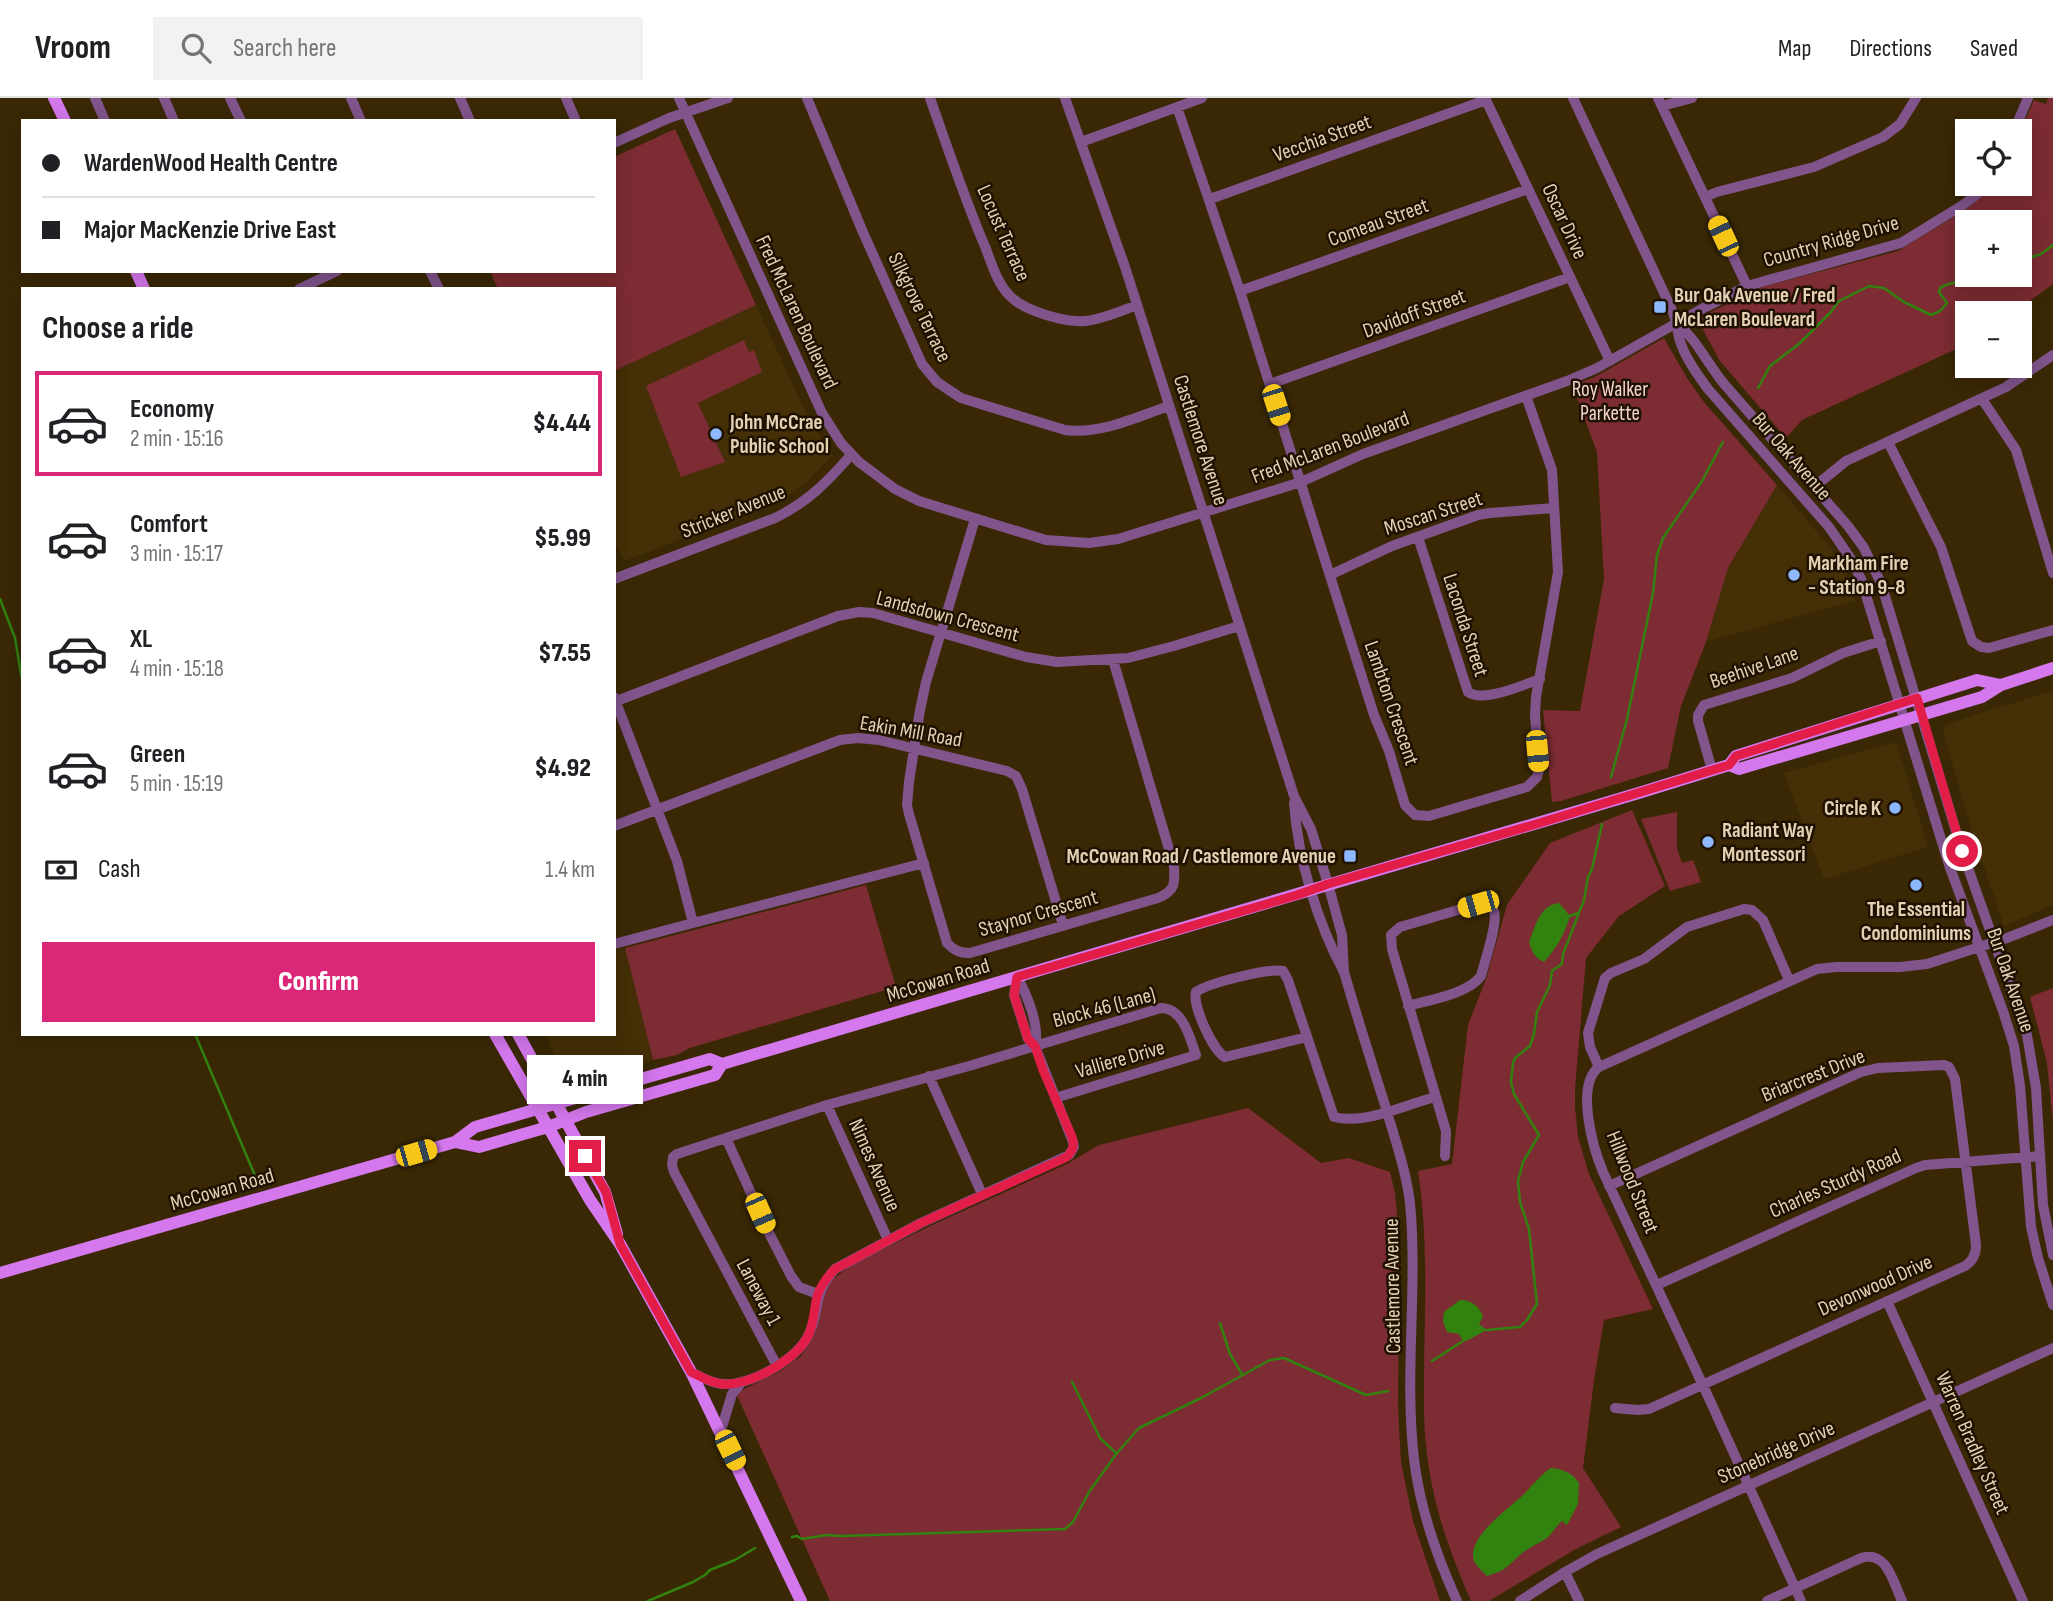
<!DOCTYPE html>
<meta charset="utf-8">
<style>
:root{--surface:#fff;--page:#f2f2f2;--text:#202124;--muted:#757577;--line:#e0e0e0;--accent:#db2777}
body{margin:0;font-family:"Sofia Sans Condensed",sans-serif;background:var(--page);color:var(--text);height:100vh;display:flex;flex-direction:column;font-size:26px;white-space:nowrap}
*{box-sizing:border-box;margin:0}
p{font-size:23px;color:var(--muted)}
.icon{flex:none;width:38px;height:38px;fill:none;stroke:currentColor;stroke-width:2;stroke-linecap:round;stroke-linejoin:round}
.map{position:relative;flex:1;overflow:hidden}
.panel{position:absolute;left:21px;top:189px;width:595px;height:749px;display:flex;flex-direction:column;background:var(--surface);border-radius:0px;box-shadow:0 4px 18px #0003}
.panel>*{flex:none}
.hud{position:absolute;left:21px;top:21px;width:595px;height:154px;border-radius:0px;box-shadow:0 4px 18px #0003;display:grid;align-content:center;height:154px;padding:0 21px;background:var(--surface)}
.fabs{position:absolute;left:1955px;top:21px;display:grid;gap:14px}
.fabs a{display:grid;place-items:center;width:77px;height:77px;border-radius:0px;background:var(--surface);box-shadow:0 4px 18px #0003;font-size:35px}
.end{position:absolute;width:32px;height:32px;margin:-16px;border:9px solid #e11d48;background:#fff;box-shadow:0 0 0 4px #fff}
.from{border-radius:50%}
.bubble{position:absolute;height:49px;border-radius:0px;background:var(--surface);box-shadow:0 4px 18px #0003;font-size:23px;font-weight:800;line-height:49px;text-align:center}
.car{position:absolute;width:21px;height:42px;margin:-21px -10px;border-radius:9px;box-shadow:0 0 5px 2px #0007;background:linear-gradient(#f5c518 24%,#345 0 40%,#f5c518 0 76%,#345 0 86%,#f5c518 0)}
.hud b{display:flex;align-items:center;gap:24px;height:66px;font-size:26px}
.hud b+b{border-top:2px solid var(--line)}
.hud i{width:18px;height:18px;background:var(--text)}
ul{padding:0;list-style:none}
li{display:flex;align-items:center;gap:21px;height:105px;margin:0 14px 10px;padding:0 7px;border:4px solid transparent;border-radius:0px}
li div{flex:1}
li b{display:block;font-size:26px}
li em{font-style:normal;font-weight:800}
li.active{border-color:var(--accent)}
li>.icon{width:63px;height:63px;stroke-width:1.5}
h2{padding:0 21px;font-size:32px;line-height:84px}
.pay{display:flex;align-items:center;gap:18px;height:77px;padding:0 21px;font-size:26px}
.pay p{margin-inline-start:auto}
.button{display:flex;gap:14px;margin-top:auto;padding:14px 21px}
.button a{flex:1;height:80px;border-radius:0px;background:var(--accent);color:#fff;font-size:28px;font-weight:800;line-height:80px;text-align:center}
header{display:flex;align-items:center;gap:42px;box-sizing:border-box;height:98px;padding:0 35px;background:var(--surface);border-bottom:2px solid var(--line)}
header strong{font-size:33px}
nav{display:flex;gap:38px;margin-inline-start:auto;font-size:24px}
.search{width:490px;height:63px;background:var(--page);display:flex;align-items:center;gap:18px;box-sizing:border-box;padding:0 24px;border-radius:0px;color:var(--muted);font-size:26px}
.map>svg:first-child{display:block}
.built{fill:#442f06}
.green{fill:#7c2c32;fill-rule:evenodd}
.water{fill:#31820f}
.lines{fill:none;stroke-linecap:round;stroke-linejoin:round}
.stream{stroke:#31820f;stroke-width:2.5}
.minor{stroke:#81548c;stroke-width:10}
.major{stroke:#d578ee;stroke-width:12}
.route{stroke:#e11d48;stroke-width:9}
.poi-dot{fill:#8db9fc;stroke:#1f1100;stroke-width:2.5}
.labels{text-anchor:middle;stroke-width:5;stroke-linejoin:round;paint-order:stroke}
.street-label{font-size:21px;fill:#e4d0b2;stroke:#1f1100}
.poi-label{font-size:21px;font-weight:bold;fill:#e4d0b2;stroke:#1f1100;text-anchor:start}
.park-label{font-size:21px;fill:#f3d1d0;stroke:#1f1100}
</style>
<header>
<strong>Vroom</strong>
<div class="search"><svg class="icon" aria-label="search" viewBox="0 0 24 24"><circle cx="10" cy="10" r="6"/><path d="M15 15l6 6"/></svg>Search here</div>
<nav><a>Map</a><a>Directions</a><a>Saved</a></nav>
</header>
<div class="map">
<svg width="2053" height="1503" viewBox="0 0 2053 1503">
<rect width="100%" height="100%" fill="#3a2805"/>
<!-- built -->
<path class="built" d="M756,207L810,324L833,357L806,385L780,403L624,463L614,442V273Z
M1777,387L1834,454L1840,464L1856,502L1706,544L1728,470Z
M2053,593V807L2004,828L1970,727L1943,633L1945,628L1977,616Z
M1896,644L1928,749L1824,781L1784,675Z
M625,850L653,962L568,984L544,936H614V853Z"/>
<!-- green -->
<path class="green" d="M2048,0H2053V186L2013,215H1967V246L1802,322L1786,340L1720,263L1697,221L1762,189L1898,153L1959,116L1975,105L1993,86H2020V35L2034,2L2046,6ZM1967,124H2020V177H1967Z
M675,31L756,207L614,273V191H498L490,173H614V59Z
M1664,240L1687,280L1703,303L1777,387L1728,470L1706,544L1681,608L1668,670L1561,703L1552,704L1543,612L1580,613L1604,481L1597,354L1572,287L1593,280Z
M744,242L749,254L754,252L762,274L698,305L725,364L681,379L646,288Z
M1632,712L1665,788L1619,818L1586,860L1575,991V1009L1578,1039L1589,1076L1653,1211L1604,1222L1594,1282L1583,1370L1621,1429L1574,1452L1489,1503H1471C1449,1452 1434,1411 1427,1356C1423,1328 1424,1299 1424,1270C1425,1205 1428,1139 1418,1073L1452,1066L1468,927L1486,881L1507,807L1550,745Z
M1677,714V750L1682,765L1693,762L1701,784L1670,793L1641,721Z
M866,787L896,889L690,950L677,957L653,962L625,850Z
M2053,890V1025L2047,965L2030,899Z
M1248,1010L1321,1065L1349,1060L1390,1074L1395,1095L1399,1138L1398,1310L1401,1364L1413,1423L1440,1503H830L736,1295L779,1274L801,1258L815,1236L824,1197L832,1182L851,1167L932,1127L1067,1066L1099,1047Z"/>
<!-- water -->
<path class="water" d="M1559,805L1570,818C1565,836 1556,851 1544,864C1534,860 1532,853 1529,844C1536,827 1539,808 1559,805Z
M1460,1202C1471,1202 1480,1208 1483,1219L1479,1226L1487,1232L1466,1243H1463L1459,1236L1447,1234L1443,1223L1444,1214Z
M1551,1370C1562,1371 1573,1375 1579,1385L1578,1406L1567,1427L1562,1423C1556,1428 1553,1435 1547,1440C1542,1444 1534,1447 1528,1451C1510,1463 1511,1472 1487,1478C1480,1471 1472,1465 1473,1455C1475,1434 1509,1410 1523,1397C1533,1387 1540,1377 1551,1370Z"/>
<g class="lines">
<!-- stream -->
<path class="stream" d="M2020,163L2041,156L2053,147
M1758,290L1770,268L1800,245L1830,215L1839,203L1869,188L1884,190L1904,204L1931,217L1940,213L1947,205L1939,194L1941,189C1946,187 1954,184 1960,184C1971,184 1975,188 1982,177
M0,501L15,540L23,588
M1611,679L1627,621L1653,495L1657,457L1663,440L1702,383L1723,344
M1570,818L1578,815
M195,936L256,1080
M1220,1225L1230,1256L1242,1276
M1487,1232L1520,1229L1527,1222L1537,1206L1529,1131L1520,1104L1518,1083L1523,1064L1539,1037L1514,996L1511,984L1513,965L1515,960L1530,948L1534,936L1537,914L1550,887L1552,873L1562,866L1563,856L1584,802L1588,779L1592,771L1602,726
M1432,1263L1463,1243
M1072,1284L1100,1340L1116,1355
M792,1439L797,1438L802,1441L827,1437L840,1438L1065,1431L1073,1424L1089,1394L1117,1355L1139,1330L1201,1300L1270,1262L1284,1260L1366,1297L1388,1293
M648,1503L693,1484L705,1477L710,1472L735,1462L755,1450"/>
<!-- minor -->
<path class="minor" d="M95,0L105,23
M164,0L174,23
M230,0L241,23
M351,0L361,23
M460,0L470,23
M566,0L576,23
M679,0L822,315L841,345L859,364L895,391L919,403L1046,442L1089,445L1118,441L1301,384L1363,356L1567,283L1597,270L1698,213L1747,188L1901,145L1963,107L1974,99L1987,86
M807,0L862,132L922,266L937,284L961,300L1065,332C1100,337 1136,319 1169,308
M930,0C948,51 965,102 986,151C992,167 998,187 1011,199C1025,213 1066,225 1086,223C1103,221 1121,213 1137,207
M1065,0L1125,169L1294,698L1311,731L1328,786L1342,837L1344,874
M1485,0L1610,263
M1573,0L1672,212C1676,221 1677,230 1679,240C1684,258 1697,276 1708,291L1829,429L1851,461L1861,481L1949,767L2003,913L2014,948L2020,988L2031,1129L2038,1160L2053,1207
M1658,0L1747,188
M1662,8L1692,0
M1177,9L1240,193L1374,617L1389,653L1405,707L1415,717L1429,718L1527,689L1537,679L1539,672L1535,617L1536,599L1558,474L1552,372L1526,298
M2014,33L2028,0
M1081,44L1202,0
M614,45L669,20L728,0
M1705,99L1717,94L1814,69L1883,39L1900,26L1916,0
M1210,101L1486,2
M430,173L439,191
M299,191L337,173
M1240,193L1528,91
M1677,225C1697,242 1708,267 1725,287L1848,428L1864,450L1881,485L1962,753L2027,937L2036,990L2043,1107L2053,1157
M1270,286L1570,179
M1982,301L2016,352L2053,475
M1888,344L1941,449L1972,543L1981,549L1989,550L2053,532
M1814,389L1846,363L2006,289L2053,257
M975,421L926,584L920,612L909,684L907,707L909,716L947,845C954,852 959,855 970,855L1158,800C1175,793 1175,786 1174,768L1113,562
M1418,439L1468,594C1483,605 1523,587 1540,581
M1330,477L1392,448L1478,417L1490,415L1554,410
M614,481L775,420C808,404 827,384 851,357
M614,599L677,763L693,825L924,765
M614,604L838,518L859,514L873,515L1026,559L1057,564L1128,560L1174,548L1239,528
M1712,672L1698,623V617L1704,607L1792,580L1843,555L1881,543
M1294,705C1298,761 1317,824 1344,874C1357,919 1371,963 1385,1007C1394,1039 1406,1071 1410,1105C1418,1190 1404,1276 1414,1361C1420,1411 1436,1457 1457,1503
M614,728L840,642L858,640L879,642L1007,673L1016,678L1022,691L1063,827
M614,846L693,825
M1017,879C1027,896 1040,928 1035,948
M1408,908C1429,902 1468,896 1481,878C1484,865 1500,821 1493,811C1490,805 1484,806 1478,806L1400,829L1391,837L1392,851L1446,1033L1445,1058
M1307,939L1225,959C1213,953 1192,907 1196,894C1208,885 1269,870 1283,873L1288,882L1334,1019C1365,1027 1405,1007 1435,999
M1599,969L1590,949L1588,935L1605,880L1611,875L1644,861L1687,829L1744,811L1752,812L1763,822L1789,882
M929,978L982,1096
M827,1007L888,1142
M726,1040L770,1137L791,1178L799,1189L818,1196
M1609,1088L1861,974L1878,970L1944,967L1949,969L1955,981L1976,1147C1976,1156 1973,1163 1965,1168L1649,1311L1638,1312L1615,1310
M1657,1187L1916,1070L1925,1067L2040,1058
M1887,1203L2023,1503
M777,1268L674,1074L672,1067L673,1059L677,1056L827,1007L969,968L1161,910C1183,910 1190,940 1196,957L1055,1000
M691,1274C701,1279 711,1285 722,1286C750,1288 797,1262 809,1236C821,1209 812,1197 835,1171L921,1125L1069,1057L1074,1049L1073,1044L1035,948L1028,941L1014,897L1017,879
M721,1332L732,1296L741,1285
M1565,1474L1579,1503
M1520,1503L1565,1474L1597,1456L2053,1250
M1767,1503L1861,1460C1887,1452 1893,1484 1902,1503
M1801,1503L1707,1296L1603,1074C1593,1050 1575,987 1599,969L1817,871L1836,869H1900L1927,866L2007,840L2053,822"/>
<!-- major -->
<path class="major" d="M54,0L65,23
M136,173L144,191
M1729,667L1739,671L1982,599L2001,587L2053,570
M495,936L590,1102L620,1146L691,1274L801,1503
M518,936L605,1094L617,1136
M455,1044L479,1049L548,1029L586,1014L715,977L722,966L1642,694L1729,667L1736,658L1977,582L2001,587
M0,1175L455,1044L475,1029L710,961L722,966"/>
</g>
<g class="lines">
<!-- route -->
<path class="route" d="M585,1058L606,1094L620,1146L691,1274C701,1279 711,1285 722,1286C750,1288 797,1262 809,1236C814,1224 814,1211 817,1199C820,1188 827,1179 835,1171L921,1125L1065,1060C1073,1054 1075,1048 1072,1039L1043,972L1035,948L1028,941L1014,897L1017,879L1297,797L1328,786L1533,727L1729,667L1736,658L1917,600L1962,753"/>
</g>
<!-- markers -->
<g class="poi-dot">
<rect x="1653" y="202" width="14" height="14" rx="3.5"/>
<circle cx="716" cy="336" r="7"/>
<circle cx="1794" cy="477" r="7"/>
<circle cx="1895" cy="710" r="7"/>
<circle cx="1708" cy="744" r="7"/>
<rect x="1343" y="751" width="14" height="14" rx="3.5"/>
<circle cx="1916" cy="787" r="7"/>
</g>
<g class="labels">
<!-- street labels -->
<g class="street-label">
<text transform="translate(1322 40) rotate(-20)" y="7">Vecchia Street</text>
<text transform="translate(1565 123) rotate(65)" y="7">Oscar Drive</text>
<text transform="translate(1378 124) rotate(-20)" y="7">Comeau Street</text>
<text transform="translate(1004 135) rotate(66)" y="7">Locust Terrace</text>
<text transform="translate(1831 143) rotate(-16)" y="7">Country Ridge Drive</text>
<text transform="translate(920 209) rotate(64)" y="7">Silkgrove Terrace</text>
<text transform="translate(797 214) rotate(65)" y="7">Fred McLaren Boulevard</text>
<text transform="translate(1414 215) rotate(-20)" y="7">Davidoff Street</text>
<text transform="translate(1201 342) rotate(72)" y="7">Castlemore Avenue</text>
<text transform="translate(1330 349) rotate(-21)" y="7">Fred McLaren Boulevard</text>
<text transform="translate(1792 358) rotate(49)" y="7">Bur Oak Avenue</text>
<text transform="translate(733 413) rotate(-22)" y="7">Stricker Avenue</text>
<text transform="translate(1433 415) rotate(-18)" y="7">Moscan Street</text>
<text transform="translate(948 518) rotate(15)" y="7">Landsdown Crescent</text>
<text transform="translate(1466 527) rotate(72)" y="7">Laconda Street</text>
<text transform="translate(1754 569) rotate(-19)" y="7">Beehive Lane</text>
<text transform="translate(1392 605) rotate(71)" y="7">Lambton Crescent</text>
<text transform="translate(911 633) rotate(10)" y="7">Eakin Mill Road</text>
<text transform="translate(1038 815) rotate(-16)" y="7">Staynor Crescent</text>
<text transform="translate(938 882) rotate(-17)" y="7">McCowan Road</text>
<text transform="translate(2011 882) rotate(71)" y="7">Bur Oak Avenue</text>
<text transform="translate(1104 909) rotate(-15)" y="7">Block 46 (Lane)</text>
<text transform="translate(1120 961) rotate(-16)" y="7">Valliere Drive</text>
<text transform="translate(1813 977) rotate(-22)" y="7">Briarcrest Drive</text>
<text transform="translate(875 1067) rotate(66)" y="7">Nimes Avenue</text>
<text transform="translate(1633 1084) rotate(68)" y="7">Hillwood Street</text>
<text transform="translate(1835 1085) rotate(-24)" y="7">Charles Sturdy Road</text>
<text transform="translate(222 1091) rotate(-16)" y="7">McCowan Road</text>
<text transform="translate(1875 1187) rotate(-24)" y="7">Devonwood Drive</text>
<text transform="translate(1392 1188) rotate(-91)" y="7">Castlemore Avenue</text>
<text transform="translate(759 1194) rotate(62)" y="7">Laneway 1</text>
<text transform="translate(1973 1345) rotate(66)" y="7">Warren Bradley Street</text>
<text transform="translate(1776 1354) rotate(-24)" y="7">Stonebridge Drive</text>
</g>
<!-- poi labels -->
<g class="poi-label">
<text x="1674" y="204">Bur Oak Avenue / Fred<tspan x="1674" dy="24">McLaren Boulevard</tspan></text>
<text x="730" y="331">John McCrae<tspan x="730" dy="24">Public School</tspan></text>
<text x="1808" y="472">Markham Fire<tspan x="1808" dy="24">- Station 9-8</tspan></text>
<text x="1881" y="717" text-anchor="end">Circle K</text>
<text x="1722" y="739">Radiant Way<tspan x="1722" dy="24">Montessori</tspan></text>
<text x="1336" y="765" text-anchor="end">McCowan Road / Castlemore Avenue</text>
<text x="1916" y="818" text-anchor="middle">The Essential<tspan x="1916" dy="24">Condominiums</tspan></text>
</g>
<!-- park labels -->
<g class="park-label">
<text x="1610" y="298">Roy Walker<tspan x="1610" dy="24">Parkette</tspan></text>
</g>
</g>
</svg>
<div class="fabs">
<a><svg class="icon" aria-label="locate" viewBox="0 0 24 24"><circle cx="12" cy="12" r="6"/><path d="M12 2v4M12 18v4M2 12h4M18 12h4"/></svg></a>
<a>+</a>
<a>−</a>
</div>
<i class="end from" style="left:1962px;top:753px"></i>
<i class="end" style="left:585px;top:1058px"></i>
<div class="bubble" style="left:527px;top:957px;width:116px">4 min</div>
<i class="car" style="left:1723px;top:138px;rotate:335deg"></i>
<i class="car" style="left:1276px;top:307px;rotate:162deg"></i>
<i class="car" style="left:1537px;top:653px;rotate:175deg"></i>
<i class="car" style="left:1478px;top:806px;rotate:254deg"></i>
<i class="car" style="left:416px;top:1055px;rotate:74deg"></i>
<i class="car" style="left:760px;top:1115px;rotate:156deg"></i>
<i class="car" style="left:730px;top:1352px;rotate:154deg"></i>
<div class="hud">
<b><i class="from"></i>WardenWood Health Centre</b>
<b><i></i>Major MacKenzie Drive East</b>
</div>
<section class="panel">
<h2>Choose a ride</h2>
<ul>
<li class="active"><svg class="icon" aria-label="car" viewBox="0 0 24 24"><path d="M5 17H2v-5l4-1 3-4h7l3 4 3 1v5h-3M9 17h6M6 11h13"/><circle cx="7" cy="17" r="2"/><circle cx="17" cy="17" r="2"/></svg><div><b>Economy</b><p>2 min · 15:16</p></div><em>$4.44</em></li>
<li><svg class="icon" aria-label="car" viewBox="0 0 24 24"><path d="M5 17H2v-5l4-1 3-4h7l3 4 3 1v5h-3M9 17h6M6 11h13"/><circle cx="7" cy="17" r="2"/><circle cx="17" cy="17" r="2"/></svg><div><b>Comfort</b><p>3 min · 15:17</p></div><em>$5.99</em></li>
<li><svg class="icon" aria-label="car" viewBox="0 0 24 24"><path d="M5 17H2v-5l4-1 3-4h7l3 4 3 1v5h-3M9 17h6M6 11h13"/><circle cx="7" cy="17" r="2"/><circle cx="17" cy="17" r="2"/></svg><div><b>XL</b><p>4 min · 15:18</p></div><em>$7.55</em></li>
<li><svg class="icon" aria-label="car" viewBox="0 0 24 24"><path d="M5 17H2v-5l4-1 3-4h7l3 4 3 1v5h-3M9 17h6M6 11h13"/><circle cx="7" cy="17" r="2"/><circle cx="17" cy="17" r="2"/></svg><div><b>Green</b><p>5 min · 15:19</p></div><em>$4.92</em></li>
</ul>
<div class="pay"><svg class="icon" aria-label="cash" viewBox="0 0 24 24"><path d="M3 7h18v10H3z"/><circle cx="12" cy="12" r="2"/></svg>Cash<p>1.4 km</p></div>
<div class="button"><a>Confirm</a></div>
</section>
</div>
